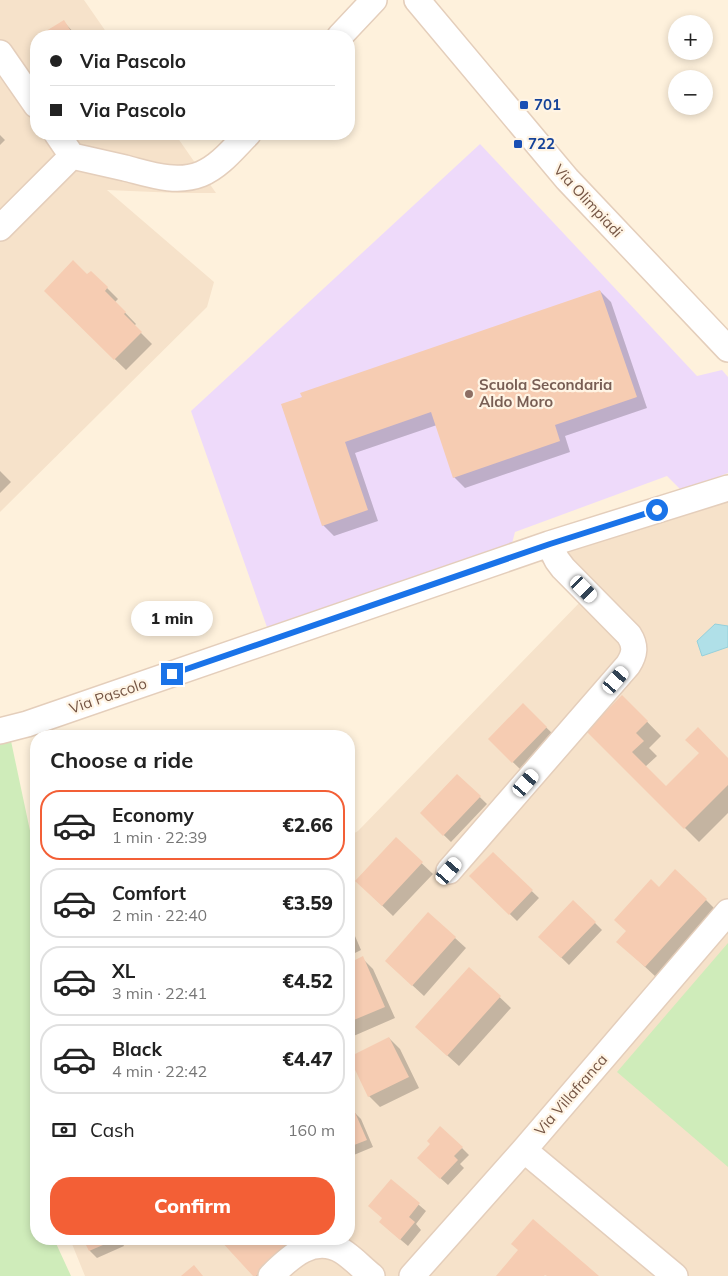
<!DOCTYPE html>
<meta charset="utf-8">
<style>
:root{--surface:#fff;--page:#f2f2f2;--text:#222;--muted:#767676;--line:#e0e0e0;--accent:#f35f36}
body{margin:0;font-family:Mulish,sans-serif;background:var(--page);color:var(--text);height:100vh;display:flex;flex-direction:column;font-size:19px;white-space:nowrap}
*{box-sizing:border-box;margin:0}
p{font-size:16px;color:var(--muted)}
.icon{flex:none;width:28px;height:28px;fill:none;stroke:currentColor;stroke-width:2;stroke-linecap:round;stroke-linejoin:round}
.map{position:relative;flex:1;overflow:hidden}
.details{position:absolute;left:30px;top:730px;width:325px;height:515px;display:flex;flex-direction:column;background:var(--surface);border-radius:20px;box-shadow:0 2px 8px #0003}
.details>*{flex:none}
.top-card{position:absolute;left:30px;top:30px;width:325px;height:110px;border-radius:20px;box-shadow:0 2px 8px #0003;display:grid;align-content:center;height:110px;padding:0 20px;background:var(--surface)}
.tools{position:absolute;left:668px;top:15px;display:grid;gap:10px}
.tools a{display:grid;place-items:center;width:45px;height:45px;border-radius:50%;background:var(--surface);box-shadow:0 2px 8px #0003;font-size:25px}
.end{position:absolute;width:22px;height:22px;margin:-11px;border:6px solid #1a73e8;background:#fff;box-shadow:0 0 0 2px #fff}
.from{border-radius:50%}
.bubble{position:absolute;height:35px;border-radius:18px;background:var(--surface);box-shadow:0 2px 8px #0003;font-size:16px;font-weight:800;line-height:35px;text-align:center}
.car{position:absolute;width:15px;height:30px;margin:-15px -8px;border-radius:6px;box-shadow:0 0 4px 1px #0007;background:linear-gradient(#fff 24%,#345 0 40%,#fff 0 76%,#345 0 86%,#fff 0)}
.top-card b{display:flex;align-items:center;gap:18px;height:48px;font-size:19px}
.top-card b+b{border-top:1px solid var(--line)}
.top-card i{width:12px;height:12px;background:var(--text)}
ul{padding:0;list-style:none}
li{display:flex;align-items:center;gap:15px;height:70px;margin:0 10px 8px;padding:0 10px;border:2px solid var(--line);border-radius:20px}
li div{flex:1}
li b{display:block;font-size:19px}
li em{font-style:normal;font-weight:800}
li.on{border-color:var(--accent)}
li>.icon{width:45px;height:45px;stroke-width:1.5}
h2{padding:0 20px;font-size:22px;line-height:60px}
.pay{display:flex;align-items:center;gap:12px;height:55px;padding:0 20px;font-size:19px}
.pay p{margin-inline-start:auto}
.button{display:flex;gap:10px;margin-top:auto;padding:10px 20px}
.button a{flex:1;height:58px;border-radius:20px;background:var(--accent);color:#fff;font-size:20px;font-weight:800;line-height:58px;text-align:center}
.map>svg:first-child{display:block}
.residential{fill:#f6e2ca}
.education{fill:#eedafa}
.green{fill:#cfecba}
.water{fill:#b0e0e8;stroke:#95d0db}
.shadow{fill:#0003}
.building{fill:#f6ccb2}
.lines{fill:none;stroke-linecap:round;stroke-linejoin:round}
.minor-casing{stroke:#e4cebb;stroke-width:28}
.minor{stroke:#fff;stroke-width:25}
.route{stroke:#1a73e8;stroke-width:6}
.transit-dot{fill:#1a4fb4;stroke:#fff4e4;stroke-width:2}
.education-dot{fill:#8d6e63;stroke:#fff4e4;stroke-width:2}
.labels{text-anchor:middle;stroke-width:4.5;stroke-linejoin:round;paint-order:stroke}
.transit-label{font-size:15px;font-weight:bold;fill:#164399;stroke:#fff4e4;text-anchor:start}
.street-label{font-size:15px;fill:#755544;stroke:#fff4e4}
.education-label{font-size:15px;font-weight:bold;fill:#785e54;stroke:#fff4e4;text-anchor:start}
</style>
<div class="map">
<svg width="728" height="1276" viewBox="0 0 728 1276">
<rect width="100%" height="100%" fill="#fef1dc"/>
<!-- residential -->
<path class="residential" d="M0,0H84L109,36H36V134H175L216,193H178L107,190L214,282L207,307L0,512Z
M728,500V1276H85L70,1239H349V836L358,831L583,599L536,557Z"/>
<!-- education -->
<path class="education" d="M480,144L697,376L722,370L728,377V473L682,491L667,476L515,532L510,551L268,630L191,411Z"/>
<!-- green -->
<path class="green" d="M0,740L11,741L36,859V1239H54L71,1276H0Z
M728,943V1167L617,1072Z"/>
<!-- water -->
<path class="water" d="M715,624L728,626V647L702,656L697,641Z"/>
<!-- shadow -->
<path class="shadow" d="M64,22L77,36H41Z
M0,135L5,140L0,145Z
M91,272L118,299L115,302L136,324L134,326L152,344L126,370L45,291L87,276Z
M600,291L611,302L647,408L565,436L570,452L465,488L454,477L437,425L355,453L378,521L334,536L323,525L282,405Z
M0,471L11,482L0,493Z
M622,696L661,736L649,748L657,756L645,767L666,788L728,759V813L699,842L588,731Z
M523,705L554,735L520,769L489,739Z
M457,775L487,804L451,842L421,813Z
M396,839L433,874L393,916L367,891Z
M493,854L539,898L517,921L471,876Z
M659,888L706,900L717,911L656,977L629,952Z
M573,901L602,930L569,965L540,937Z
M349,922L361,950L349,956Z
M455,938L466,948L424,996L386,961Z
M362,958L373,969L395,1018L349,1038V964Z
M469,968L511,1008L459,1066L427,1037Z
M389,1038L400,1049L419,1088L380,1107L369,1096L350,1058Z
M354,1112L361,1119L373,1147L349,1157V1114Z
M462,1148L469,1155L460,1164L464,1168L448,1185L426,1165Z
M391,1181L426,1211L416,1224L421,1230L408,1246L388,1229L383,1218Z
M85,1239H121L124,1246L97,1258L90,1251Z
M220,1239H248L251,1242L255,1239H304L278,1276H255Z"/>
<!-- building -->
<path class="building" d="M64,20L74,36H38Z
M73,260L87,274L91,271L108,287L105,291L126,312L124,314L142,332L114,360L44,291Z
M600,290L637,397L555,425L560,441L453,478L431,412L345,442L368,510L322,526L281,404L302,397L300,393Z
M622,695L648,721L636,733L644,741L632,752L666,786L699,753L685,740L698,727L728,758V785L684,829L586,731Z
M523,703L547,727L512,763L488,739Z
M457,774L481,796L443,836L420,813Z
M396,837L423,862L382,906L355,881Z
M493,852L533,890L509,915L469,876Z
M675,869L707,899L645,967L616,942L626,931L614,920L651,879L659,887Z
M573,900L596,922L561,958L538,937Z
M428,912L456,937L412,986L385,961Z
M363,956L385,1007L349,1022V963Z
M469,967L501,996L447,1056L415,1027Z
M389,1037L409,1077L368,1097L349,1057Z
M354,1110L367,1140L349,1147V1113Z
M440,1126L463,1147L454,1156L458,1160L440,1179L417,1158L430,1144L427,1141Z
M391,1179L420,1203L409,1217L415,1222L400,1240L379,1222L382,1218L368,1206Z
M533,1219L599,1276H547L545,1275L544,1276H496L518,1250L511,1244Z
M83,1239H117L89,1251Z
M219,1239H248L250,1241L253,1239H296L256,1276H253Z
M194,1265L203,1276H181Z"/>
<g class="lines">
<defs>
<path id="minor" d="M417,0L567,179L728,349
M340,36L374,0
M0,53L36,105
M57,134L72,156
M0,228L72,156C90,160 107,164 125,168C149,174 176,184 201,174C220,166 234,148 248,134
M0,731L27,724L549,544L728,488
M449,871L628,665C635,654 636,646 629,635L563,568L557,560L549,544
M524,1150L675,1276
M271,1276C290,1257 314,1234 342,1251C353,1258 362,1268 372,1276
M412,1276L524,1150L728,912"/>
</defs>
<!-- minor casing -->
<use href="#minor" class="minor-casing"/>
<!-- minor -->
<use href="#minor" class="minor"/>
</g>
<g class="lines">
<!-- route -->
<path class="route" d="M172,674L550,544L657,510"/>
</g>
<!-- markers -->
<g class="transit-dot">
<rect x="519" y="100" width="10" height="10" rx="2.5"/>
<rect x="513" y="139" width="10" height="10" rx="2.5"/>
</g>
<circle class="education-dot" cx="469" cy="394" r="5"/>
<g class="labels">
<!-- transit labels -->
<g class="transit-label">
<text x="534" y="110">701</text>
<text x="528" y="149">722</text>
</g>
<!-- street labels -->
<g class="street-label">
<text transform="translate(588 201) rotate(47)" y="5">Via Olimpiadi</text>
<text transform="translate(108 696) rotate(-19)" y="5">Via Pascolo</text>
<text transform="translate(571 1095) rotate(-49)" y="5">Via Villafranca</text>
</g>
<!-- education labels -->
<g class="education-label">
<text x="479" y="390">Scuola Secondaria<tspan x="479" dy="17">Aldo Moro</tspan></text>
</g>
</g>
</svg>
<div class="tools">
<a>+</a>
<a>−</a>
</div>
<i class="end from" style="left:657px;top:510px"></i>
<i class="end" style="left:172px;top:674px"></i>
<div class="bubble" style="left:131px;top:601px;width:82px">1 min</div>
<i class="car" style="left:584px;top:589px;rotate:135deg"></i>
<i class="car" style="left:616px;top:680px;rotate:41deg"></i>
<i class="car" style="left:526px;top:783px;rotate:41deg"></i>
<i class="car" style="left:449px;top:871px;rotate:41deg"></i>
<div class="top-card">
<b><i class="from"></i>Via Pascolo</b>
<b><i></i>Via Pascolo</b>
</div>
<section class="details">
<h2>Choose a ride</h2>
<ul>
<li class="on"><svg class="icon" aria-label="car" viewBox="0 0 24 24"><path d="M5 17H2v-5l4-1 3-4h7l3 4 3 1v5h-3M9 17h6M6 11h13"/><circle cx="7" cy="17" r="2"/><circle cx="17" cy="17" r="2"/></svg><div><b>Economy</b><p>1 min · 22:39</p></div><em>€2.66</em></li>
<li><svg class="icon" aria-label="car" viewBox="0 0 24 24"><path d="M5 17H2v-5l4-1 3-4h7l3 4 3 1v5h-3M9 17h6M6 11h13"/><circle cx="7" cy="17" r="2"/><circle cx="17" cy="17" r="2"/></svg><div><b>Comfort</b><p>2 min · 22:40</p></div><em>€3.59</em></li>
<li><svg class="icon" aria-label="car" viewBox="0 0 24 24"><path d="M5 17H2v-5l4-1 3-4h7l3 4 3 1v5h-3M9 17h6M6 11h13"/><circle cx="7" cy="17" r="2"/><circle cx="17" cy="17" r="2"/></svg><div><b>XL</b><p>3 min · 22:41</p></div><em>€4.52</em></li>
<li><svg class="icon" aria-label="car" viewBox="0 0 24 24"><path d="M5 17H2v-5l4-1 3-4h7l3 4 3 1v5h-3M9 17h6M6 11h13"/><circle cx="7" cy="17" r="2"/><circle cx="17" cy="17" r="2"/></svg><div><b>Black</b><p>4 min · 22:42</p></div><em>€4.47</em></li>
</ul>
<div class="pay"><svg class="icon" aria-label="cash" viewBox="0 0 24 24"><path d="M3 7h18v10H3z"/><circle cx="12" cy="12" r="2"/></svg>Cash<p>160 m</p></div>
<div class="button"><a>Confirm</a></div>
</section>
</div>
